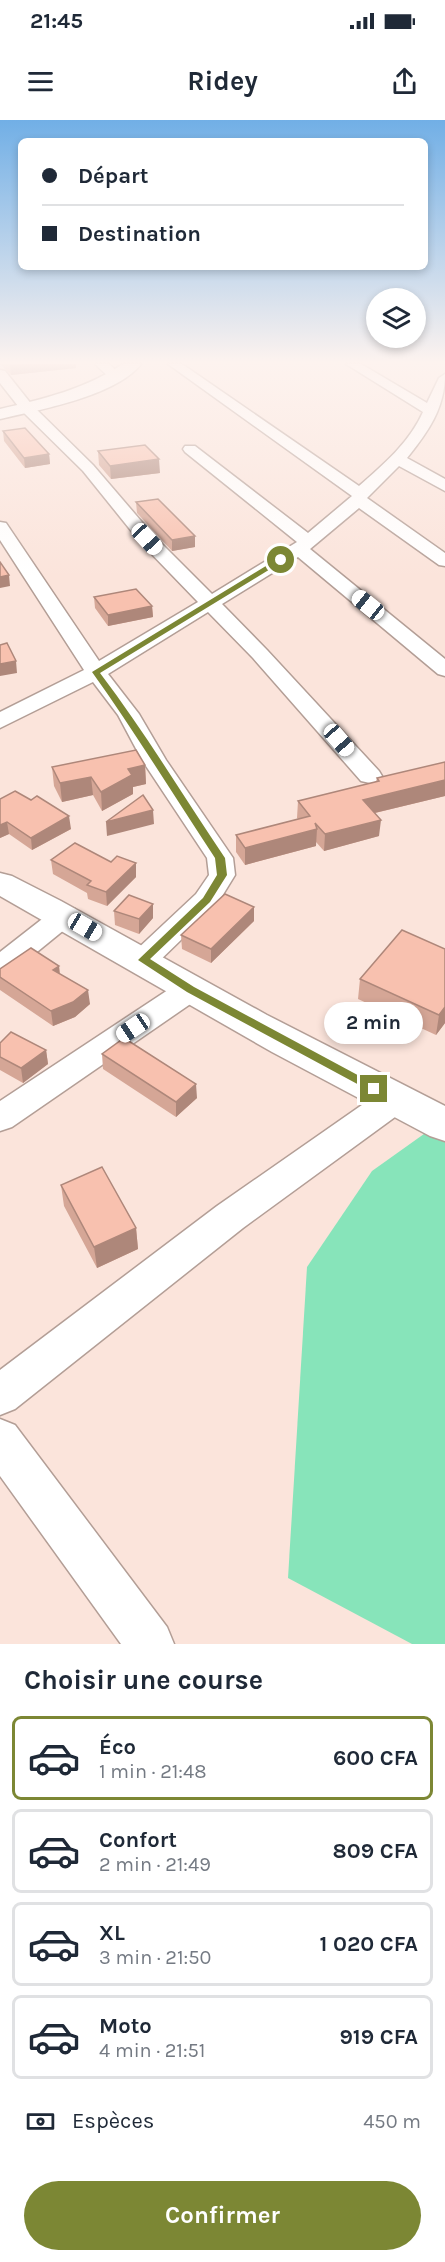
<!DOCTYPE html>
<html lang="fr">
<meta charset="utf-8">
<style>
:root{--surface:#fff;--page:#f6f6f7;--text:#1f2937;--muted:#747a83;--line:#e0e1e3;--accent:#7c8734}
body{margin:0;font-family:Karla,sans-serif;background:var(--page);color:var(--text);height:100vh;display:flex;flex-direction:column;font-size:22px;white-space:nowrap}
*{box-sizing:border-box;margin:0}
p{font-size:20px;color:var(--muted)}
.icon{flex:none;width:33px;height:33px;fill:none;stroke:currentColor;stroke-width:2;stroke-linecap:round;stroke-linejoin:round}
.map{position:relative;height:1524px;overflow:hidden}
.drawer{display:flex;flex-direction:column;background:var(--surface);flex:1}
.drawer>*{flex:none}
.top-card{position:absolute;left:18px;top:18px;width:410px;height:132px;border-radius:9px;box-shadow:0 3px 9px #0003;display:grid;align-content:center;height:132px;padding:0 24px;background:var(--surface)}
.controls{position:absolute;left:366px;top:168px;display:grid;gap:12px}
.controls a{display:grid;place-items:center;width:60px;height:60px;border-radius:50%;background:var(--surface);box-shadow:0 3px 9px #0003;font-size:30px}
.end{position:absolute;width:27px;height:27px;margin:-14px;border:8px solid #7c8734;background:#fff;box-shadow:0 0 0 3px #fff}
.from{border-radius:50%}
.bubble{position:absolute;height:42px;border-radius:21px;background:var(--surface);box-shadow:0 3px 9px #0003;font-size:20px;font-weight:700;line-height:42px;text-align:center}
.car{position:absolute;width:18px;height:36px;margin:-18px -9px;border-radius:8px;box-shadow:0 0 4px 2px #0007;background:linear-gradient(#fff 24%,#345 0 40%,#fff 0 76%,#345 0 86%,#fff 0)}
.top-card b{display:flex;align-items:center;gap:21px;height:57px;font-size:22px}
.top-card b+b{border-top:2px solid var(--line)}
.top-card i{width:15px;height:15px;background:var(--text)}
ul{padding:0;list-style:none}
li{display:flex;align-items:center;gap:18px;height:84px;margin:0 12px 9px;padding:0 12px;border:3px solid var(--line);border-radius:9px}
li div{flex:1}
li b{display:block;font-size:22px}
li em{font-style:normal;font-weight:700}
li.on{border-color:var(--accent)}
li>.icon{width:54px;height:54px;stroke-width:1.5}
h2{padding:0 24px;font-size:27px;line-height:72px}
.pay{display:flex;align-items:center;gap:15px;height:66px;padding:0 24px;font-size:22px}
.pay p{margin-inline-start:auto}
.action{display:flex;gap:12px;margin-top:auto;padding:12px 24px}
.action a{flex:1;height:69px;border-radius:36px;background:var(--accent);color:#fff;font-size:24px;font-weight:700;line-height:69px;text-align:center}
.status{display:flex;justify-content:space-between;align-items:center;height:42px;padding:0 30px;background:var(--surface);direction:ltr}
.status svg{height:16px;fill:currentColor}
header{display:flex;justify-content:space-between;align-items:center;height:78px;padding:0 24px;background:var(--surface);font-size:27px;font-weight:700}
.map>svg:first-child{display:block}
.green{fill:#87e4ba}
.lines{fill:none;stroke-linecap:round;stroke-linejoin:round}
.minor-casing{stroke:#b39e96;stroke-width:3}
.major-casing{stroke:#b39e96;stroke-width:3}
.minor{fill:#fff;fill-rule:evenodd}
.major{fill:#fff;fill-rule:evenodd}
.wall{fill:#d5a696}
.shaded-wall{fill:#ae877a}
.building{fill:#f8c1af;stroke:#ae877a;stroke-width:1.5}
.route{fill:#7c8734}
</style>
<div class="status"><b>21:45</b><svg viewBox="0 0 49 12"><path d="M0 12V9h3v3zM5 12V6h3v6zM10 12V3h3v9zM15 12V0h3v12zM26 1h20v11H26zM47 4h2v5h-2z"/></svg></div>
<header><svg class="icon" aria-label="menu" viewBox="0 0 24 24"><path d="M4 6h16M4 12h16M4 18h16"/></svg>Ridey<svg class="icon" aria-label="share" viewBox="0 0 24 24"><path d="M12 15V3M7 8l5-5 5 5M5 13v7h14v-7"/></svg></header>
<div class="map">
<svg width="445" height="1524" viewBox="0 0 445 1524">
<rect width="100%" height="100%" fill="#fbe4db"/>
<!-- green -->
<path class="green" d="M445,999V1524H412L288,1458L307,1147L372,1051Z"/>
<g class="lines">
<defs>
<path id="minor" d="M95,244H109L122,256L116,260L111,259Z
M168,244H182L359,366C384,344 409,323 423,292L346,244H361L427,283L439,258L445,254C445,288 428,312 407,338L445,359V371L399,346L367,378L445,433V446L439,445L359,388L310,429L445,539V556L438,554L298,437L222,484L267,530L379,651L382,656L379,661L370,663L361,661L253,538L208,492L108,554L139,594L166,640L233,738L235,755L216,786L153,847L143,850L133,847L128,840L133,833L196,774L209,755L207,738L142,640L118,595L93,562L0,608V592L84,550L0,420V402L6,403L99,541L198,482L141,423L83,351L22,291L0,263V250L5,251L32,285L93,345L153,415L212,474L297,422L185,332L183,329L185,326H195L308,413L352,376Z
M65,786L75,789L79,795L75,801L10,854L0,857V832L55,789Z
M191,859L202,862L206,869L202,876L12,1007L0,1011V981L180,862Z
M394,967L406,971L411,980L406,989L243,1108L15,1289L0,1295V1250L217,1086L382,971Z
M0,1299L15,1305L167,1507L174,1524H121L0,1356Z"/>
<path id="major" d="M123,244H141C116,276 39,290 0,299V289C44,279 85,269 123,244Z
M0,753L12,756L61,781L267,895L445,986V1021L430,1016L272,932L0,776Z"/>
</defs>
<!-- minor casing -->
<use href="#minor" class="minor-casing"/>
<!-- major casing -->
<use href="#major" class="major-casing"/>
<!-- minor -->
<use href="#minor" class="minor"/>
<!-- major -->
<use href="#major" class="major"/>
</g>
<!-- wall -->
<path class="wall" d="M0,244H76V248L11,255Z
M3,311L49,334L50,344L25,348L4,321Z
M98,331L160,353L111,359L99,345Z
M136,382L195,427L172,431L137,393Z
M94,477L152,486L153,497L108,506L95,488Z
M145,645L146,664L133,667V674L102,691L93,675L62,682L54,666L52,647Z
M377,658L445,676L375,693L379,716L324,731L316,722V726L245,745L236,732V715L298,699L297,698L298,681L376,662Z
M0,679L31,680L71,709L32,730L9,714L0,718Z
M51,740L136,743V757L107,786L88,779L87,773L53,754Z
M153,784V798L139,814L115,805L114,791Z
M254,801L211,843L182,829L181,815Z
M445,829V903L436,915L358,879L360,859Z
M59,846L60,854L90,884L75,897L53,906L0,870V849Z
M0,923L46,930L48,944L23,963L0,950Z
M102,934L197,978L176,997L103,949Z
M61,1065L136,1108L138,1129L97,1148L64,1086Z"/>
<!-- shaded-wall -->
<path class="shaded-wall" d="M22,244H76V248L11,255L10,245Z
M49,334L50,344L25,348L24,338Z
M159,339L160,353L111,359L110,346Z
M195,416V427L172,431V420Z
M9,455L10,466L0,468V457Z
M152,486L153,497L108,506V495Z
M16,541L17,553L0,556V544Z
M145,645L146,664L133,667V674L102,691L101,672L128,649Z
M91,657L93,675L62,682L60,663Z
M445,660V676L362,696L363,680Z
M153,690L154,704L107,716L106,702Z
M69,696L71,709L32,730L31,718Z
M381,700L379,716L324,731L325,714Z
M7,702L9,714L0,718V705Z
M317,709L316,726L245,745V728Z
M136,743V757L107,786L106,772Z
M153,784V798L139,814V799Z
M254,787V801L211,843V829Z
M59,846L60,860L53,850Z
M88,870L90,884L75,897L53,906L51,891Z
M445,887V903L436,915L439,895Z
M46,930L48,944L23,963L21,948Z
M196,964L197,978L176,997V982Z
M136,1108L138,1129L97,1148L94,1127Z"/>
<!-- building -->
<path class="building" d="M25,308L49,334L24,338L3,311Z
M145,325L159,339L110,346L98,331Z
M158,379L195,416L172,420L136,382Z
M0,442L9,455L0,457Z
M136,469L152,486L108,495L94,477Z
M7,523L16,541L0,544V525Z
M136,630L145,645L128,649L132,655L101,672L91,657L60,663L52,647Z
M445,642V660L363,680L381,700L325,714L315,703L317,709L245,728L236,715L310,696L298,681L379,661L377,658Z
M15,671L31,680L37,676L69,696L31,718L7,702L0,705V679Z
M143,675L153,690L106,702Z
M75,723L111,742L117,736L136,743L106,772L87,765L91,761L51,740Z
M225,774L254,787L211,829L181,815Z
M129,775L153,784L139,799L114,791Z
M402,810L445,829V887L439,895L360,859Z
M31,828L59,846L53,850L88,870L73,882L51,891L0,857V849Z
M11,912L46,930L21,948L0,937V923Z
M124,918L196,964L176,982L102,934Z
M102,1047L136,1108L94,1127L61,1065Z"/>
<!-- sky -->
<linearGradient id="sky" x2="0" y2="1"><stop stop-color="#71afe6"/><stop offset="0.53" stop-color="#fdf3ef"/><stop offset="1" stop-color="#fdf3ef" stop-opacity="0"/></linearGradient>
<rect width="445" height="457" fill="url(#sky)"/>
<!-- route -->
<path class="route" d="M279,438L285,440L100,553C145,612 183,676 225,738L227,755L210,782L150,839L194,867L378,966V972L374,973L187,872L138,840L203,778L217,755L215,738C174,676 135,612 92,552Z"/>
</svg>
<div class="controls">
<a><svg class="icon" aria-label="layers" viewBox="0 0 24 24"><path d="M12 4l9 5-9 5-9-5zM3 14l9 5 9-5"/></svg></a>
</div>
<i class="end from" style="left:281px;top:440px"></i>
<i class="end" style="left:374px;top:969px"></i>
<div class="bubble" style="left:324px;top:882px;width:99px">2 min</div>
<i class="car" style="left:147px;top:419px;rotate:137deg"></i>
<i class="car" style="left:368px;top:485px;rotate:309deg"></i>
<i class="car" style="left:339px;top:620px;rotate:139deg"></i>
<i class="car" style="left:85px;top:807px;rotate:120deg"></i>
<i class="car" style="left:133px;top:908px;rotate:236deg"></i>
<div class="top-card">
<b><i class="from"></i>Départ</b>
<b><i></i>Destination</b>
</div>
</div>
<section class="drawer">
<h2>Choisir une course</h2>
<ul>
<li class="on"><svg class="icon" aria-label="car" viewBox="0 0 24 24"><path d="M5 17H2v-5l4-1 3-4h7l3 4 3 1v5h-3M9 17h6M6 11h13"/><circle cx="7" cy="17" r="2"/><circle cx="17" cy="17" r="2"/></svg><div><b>Éco</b><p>1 min · 21:48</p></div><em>600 CFA</em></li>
<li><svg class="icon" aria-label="car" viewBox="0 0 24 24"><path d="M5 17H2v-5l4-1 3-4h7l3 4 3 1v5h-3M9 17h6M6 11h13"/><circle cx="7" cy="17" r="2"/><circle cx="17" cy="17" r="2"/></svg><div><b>Confort</b><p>2 min · 21:49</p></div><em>809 CFA</em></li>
<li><svg class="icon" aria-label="car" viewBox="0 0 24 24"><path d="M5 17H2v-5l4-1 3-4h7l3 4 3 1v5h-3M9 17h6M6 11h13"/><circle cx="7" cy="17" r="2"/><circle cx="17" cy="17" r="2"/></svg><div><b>XL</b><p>3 min · 21:50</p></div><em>1 020 CFA</em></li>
<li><svg class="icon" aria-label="car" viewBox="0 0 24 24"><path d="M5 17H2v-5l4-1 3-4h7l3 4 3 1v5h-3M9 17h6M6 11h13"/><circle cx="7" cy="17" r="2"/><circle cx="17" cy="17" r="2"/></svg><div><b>Moto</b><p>4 min · 21:51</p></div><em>919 CFA</em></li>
</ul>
<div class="pay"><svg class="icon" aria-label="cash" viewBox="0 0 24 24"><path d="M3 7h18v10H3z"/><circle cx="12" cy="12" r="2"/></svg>Espèces<p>450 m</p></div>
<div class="action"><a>Confirmer</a></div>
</section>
